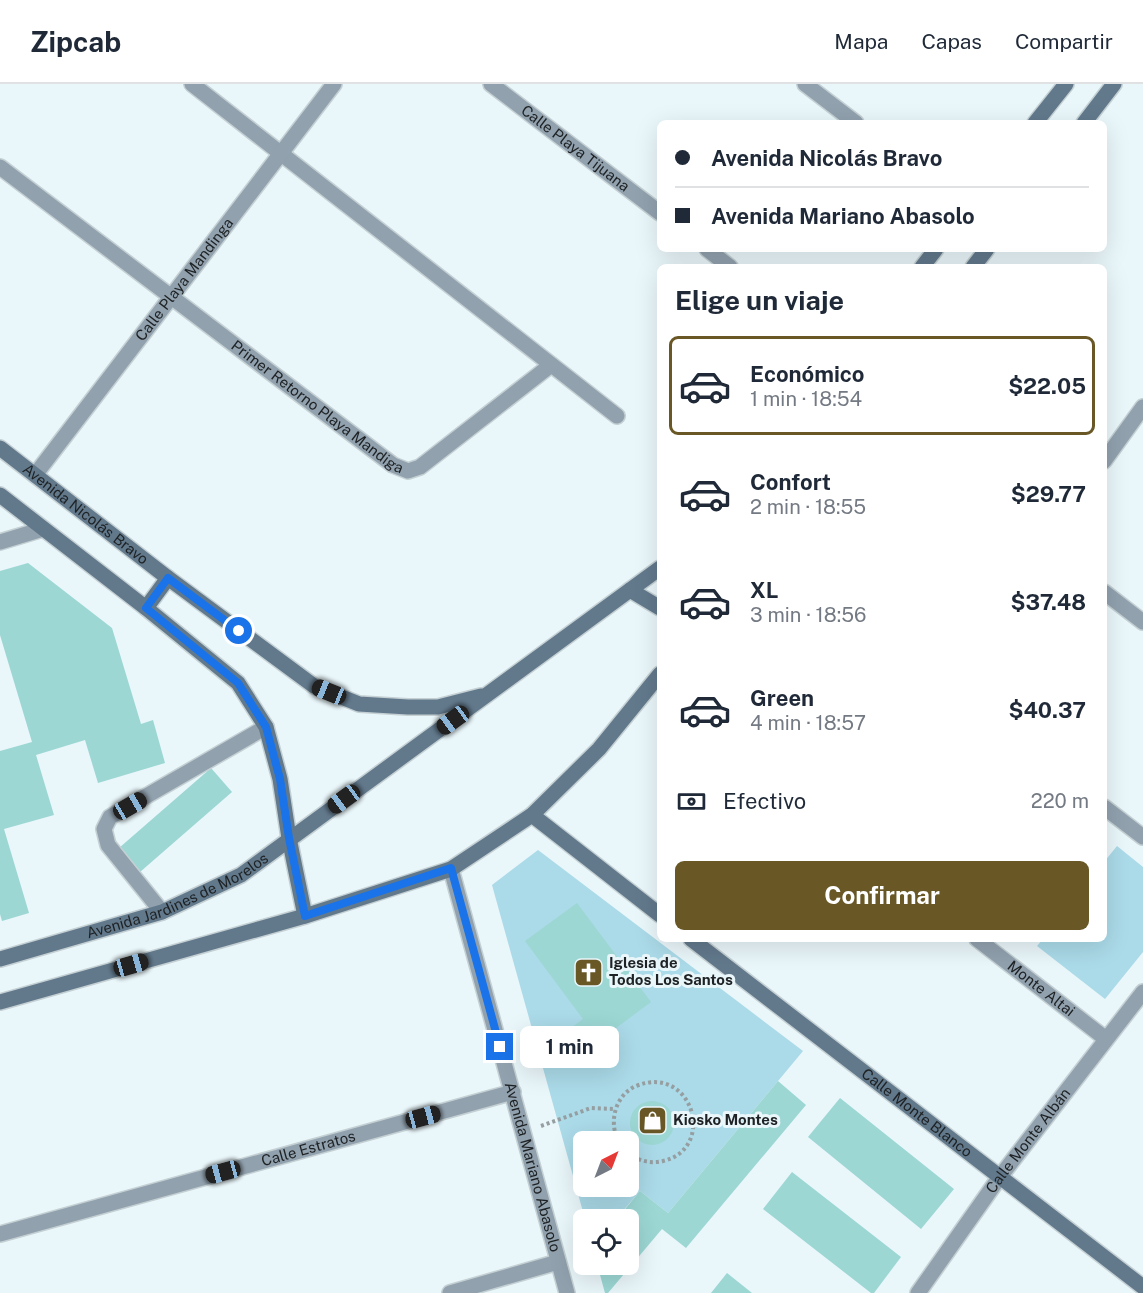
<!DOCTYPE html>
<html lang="es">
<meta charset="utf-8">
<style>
:root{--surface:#fff;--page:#f2f2f3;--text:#1f2937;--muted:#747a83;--line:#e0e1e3;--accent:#695826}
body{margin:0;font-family:"Public Sans",sans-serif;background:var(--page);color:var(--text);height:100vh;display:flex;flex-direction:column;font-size:22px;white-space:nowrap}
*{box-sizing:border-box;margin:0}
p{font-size:20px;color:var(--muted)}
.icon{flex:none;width:33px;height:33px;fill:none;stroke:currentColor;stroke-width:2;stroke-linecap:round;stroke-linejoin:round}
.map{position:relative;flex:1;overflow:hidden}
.side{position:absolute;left:657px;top:180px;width:450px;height:678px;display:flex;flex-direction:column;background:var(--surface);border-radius:9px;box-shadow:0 6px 24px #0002}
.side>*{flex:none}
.top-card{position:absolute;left:657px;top:36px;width:450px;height:132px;border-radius:9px;box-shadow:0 6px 24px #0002;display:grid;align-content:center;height:132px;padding:0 18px;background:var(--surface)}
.needle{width:39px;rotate:42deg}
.tools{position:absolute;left:573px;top:1047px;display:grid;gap:12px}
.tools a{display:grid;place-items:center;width:66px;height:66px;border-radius:9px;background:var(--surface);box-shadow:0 6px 24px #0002;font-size:30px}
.end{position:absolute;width:27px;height:27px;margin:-14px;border:8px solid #1a73e8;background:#fff;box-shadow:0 0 0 3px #fff}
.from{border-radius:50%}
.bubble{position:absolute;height:42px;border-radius:9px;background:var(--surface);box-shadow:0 6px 24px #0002;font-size:20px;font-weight:700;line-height:42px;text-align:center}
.car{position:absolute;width:18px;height:36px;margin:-18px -9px;border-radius:8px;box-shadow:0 0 4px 2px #0007;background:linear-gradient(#222 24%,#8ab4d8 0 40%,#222 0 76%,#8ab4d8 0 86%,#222 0)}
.top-card b{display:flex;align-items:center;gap:21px;height:57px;font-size:22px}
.top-card b+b{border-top:2px solid var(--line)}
.top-card i{width:15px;height:15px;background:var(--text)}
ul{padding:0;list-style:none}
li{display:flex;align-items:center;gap:18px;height:99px;margin:0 12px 9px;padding:0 6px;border:3px solid transparent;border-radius:9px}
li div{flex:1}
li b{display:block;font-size:22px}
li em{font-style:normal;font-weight:700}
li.selected{border-color:var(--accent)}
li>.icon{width:54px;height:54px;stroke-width:1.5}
h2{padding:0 18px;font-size:27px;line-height:72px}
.pay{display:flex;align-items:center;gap:15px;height:66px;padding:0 18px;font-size:22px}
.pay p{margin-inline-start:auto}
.action{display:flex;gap:12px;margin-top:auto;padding:12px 18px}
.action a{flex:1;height:69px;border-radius:9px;background:var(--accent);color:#fff;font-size:24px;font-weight:700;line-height:69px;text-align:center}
header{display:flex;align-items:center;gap:36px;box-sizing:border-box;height:84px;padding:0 30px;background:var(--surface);border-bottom:2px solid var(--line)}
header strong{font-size:28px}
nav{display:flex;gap:33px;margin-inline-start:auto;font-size:21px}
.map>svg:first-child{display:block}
.green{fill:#abdae8;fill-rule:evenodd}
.building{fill:#9cd7d4}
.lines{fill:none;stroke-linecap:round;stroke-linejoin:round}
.lane-casing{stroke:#c4d0d3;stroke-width:18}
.street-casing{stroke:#c4d0d3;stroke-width:18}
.secondary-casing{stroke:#c4d0d3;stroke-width:18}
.path{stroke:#959ea1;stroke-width:4;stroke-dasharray:3 3;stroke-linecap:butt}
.lane{stroke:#91a1ae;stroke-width:15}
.street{stroke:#91a1ae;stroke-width:15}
.secondary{stroke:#62798c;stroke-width:15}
.route{stroke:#1a73e8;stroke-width:8}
.labels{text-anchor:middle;stroke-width:6;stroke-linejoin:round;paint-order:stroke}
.street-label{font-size:15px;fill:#1e2224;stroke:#e9f6fa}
.poi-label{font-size:15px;font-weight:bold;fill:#1e2224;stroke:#e9f6fa;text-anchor:start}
</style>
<header>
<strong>Zipcab</strong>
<nav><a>Mapa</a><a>Capas</a><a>Compartir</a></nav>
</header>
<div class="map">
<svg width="1143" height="1209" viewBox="0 0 1143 1209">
<rect width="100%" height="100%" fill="#e9f6fa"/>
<!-- green -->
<path class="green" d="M1117,762L1143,783V868L1105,915L1037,862L1043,855H1104V778Z
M538,766L803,967L668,1129L640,1107L616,1135H585L492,801ZM584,1058H628V1102H584Z"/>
<!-- building -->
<path class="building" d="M28,479L112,544L141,640L153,636L165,679L98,699L85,656L36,671L54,731L4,745L29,829L2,837L0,830V667L32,658L0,551V487Z
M211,684L232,708L140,788L119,764Z
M577,819L651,918L565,982L549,960L583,935L525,857Z
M778,997L806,1021L686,1164L662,1145L608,1209H605L597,1180H628V1136H616L640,1107L668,1129Z
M840,1014L954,1105L921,1145L808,1053Z
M630 1039a22 22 0 1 1 44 0a22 22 0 1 1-44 0Z
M792,1088L901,1173L874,1209H871L763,1125Z
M727,1189L752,1209H711Z"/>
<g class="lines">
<defs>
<path id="lane" d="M162,828L108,761L104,745L110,733L266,643"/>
<g id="street">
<path d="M192,0L617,332"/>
<path id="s1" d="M491,0L660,129"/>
<path d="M805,0L856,39"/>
<path id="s2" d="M0,83L393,381L408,387L420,383L551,281"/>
<path d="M707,165L730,183"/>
<path d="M1104,377L1143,323"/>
<path id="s3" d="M35,391L334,0"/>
<path d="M0,458L43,445"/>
<path d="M1104,508L1143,538"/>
<path d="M1104,723L1143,753"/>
<path id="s4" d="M451,785L567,1209"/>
<path id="s5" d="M977,855L1106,955"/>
<path id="s6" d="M0,1150L513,1008"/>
<path d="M450,1209L558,1178"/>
<path id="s7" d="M918,1209L999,1094L1143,908"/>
</g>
<g id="secondary">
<path d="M1035,39L1066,0"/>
<path d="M1084,39L1114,0"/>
<path d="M922,183L936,165"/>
<path d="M973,183L987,165"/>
<path id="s8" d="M0,364L168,494L314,602L359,620L408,623H438L481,612"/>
<path d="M0,411L146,524L238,599L266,643L280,695L289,754L305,832"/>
<path d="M630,506L660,524"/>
<path d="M146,524L168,494"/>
<path d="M532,731L660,831"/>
<path id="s9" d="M691,855L1143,1203"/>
<path id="s10" d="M0,875L162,828L241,791L660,484"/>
<path d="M0,918L305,832L451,785L532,731L599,665L660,590"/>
</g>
</defs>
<!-- lane casing -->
<use href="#lane" class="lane-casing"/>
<!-- street casing -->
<use href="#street" class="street-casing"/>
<!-- secondary casing -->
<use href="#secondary" class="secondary-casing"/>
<!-- path -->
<path class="path" d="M541,1042L591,1024L615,1025
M619,1058C608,1039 615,1011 636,1002C693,979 717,1065 663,1077C651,1080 638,1077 628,1069"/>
<!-- lane -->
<use href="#lane" class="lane"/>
<!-- street -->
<use href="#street" class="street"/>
<!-- secondary -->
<use href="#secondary" class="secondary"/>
</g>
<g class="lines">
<!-- route -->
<path class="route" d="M239,547L168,494L146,524L238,599L266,643L280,695L289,754L305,832L451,784L500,963"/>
</g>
<!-- icons -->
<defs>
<symbol id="church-square" viewBox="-11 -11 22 22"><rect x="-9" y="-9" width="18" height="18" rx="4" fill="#695826" stroke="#e9f6fa"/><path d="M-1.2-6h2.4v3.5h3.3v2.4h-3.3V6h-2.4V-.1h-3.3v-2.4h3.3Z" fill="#fff"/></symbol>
<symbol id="shop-square" viewBox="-11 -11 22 22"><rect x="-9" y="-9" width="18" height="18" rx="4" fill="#695826" stroke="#e9f6fa"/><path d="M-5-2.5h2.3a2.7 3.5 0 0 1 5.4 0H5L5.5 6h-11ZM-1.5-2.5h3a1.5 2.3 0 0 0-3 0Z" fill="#fff"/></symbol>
</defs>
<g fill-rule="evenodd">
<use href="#church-square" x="572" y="872" width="33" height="33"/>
<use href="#shop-square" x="636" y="1020" width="33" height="33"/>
</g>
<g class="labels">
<!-- street labels -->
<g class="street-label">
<text dy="5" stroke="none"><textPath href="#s1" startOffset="106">Calle Playa Tijuana</textPath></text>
<text dy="5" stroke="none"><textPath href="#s3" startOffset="246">Calle Playa Mandinga</textPath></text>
<text dy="5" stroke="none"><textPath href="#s2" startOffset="398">Primer Retorno Playa Mandiga</textPath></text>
<text dy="5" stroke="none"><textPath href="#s8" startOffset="108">Avenida Nicolás Bravo</textPath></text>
<text dy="5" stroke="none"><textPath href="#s10" startOffset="189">Avenida Jardines de Morelos</textPath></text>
<text dy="5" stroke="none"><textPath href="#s5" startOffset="81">Monte Altai</textPath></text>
<text dy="5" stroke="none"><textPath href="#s9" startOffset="285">Calle Monte Blanco</textPath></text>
<text dy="5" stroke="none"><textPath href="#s7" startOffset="188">Calle Monte Albán</textPath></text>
<text dy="5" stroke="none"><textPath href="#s6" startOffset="320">Calle Estratos</textPath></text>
<text dy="5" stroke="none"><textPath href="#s4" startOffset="309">Avenida Mariano Abasolo</textPath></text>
</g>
<!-- poi labels -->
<g class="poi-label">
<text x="609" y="884">Iglesia de<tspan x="609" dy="17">Todos Los Santos</tspan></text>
<text x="673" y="1041">Kiosko Montes</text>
</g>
</g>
</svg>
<div class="tools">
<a><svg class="needle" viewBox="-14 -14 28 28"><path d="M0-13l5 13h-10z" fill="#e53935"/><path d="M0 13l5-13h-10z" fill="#747a83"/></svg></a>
<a><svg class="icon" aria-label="locate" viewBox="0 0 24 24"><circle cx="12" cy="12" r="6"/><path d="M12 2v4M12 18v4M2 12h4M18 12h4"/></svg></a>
</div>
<i class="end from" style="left:239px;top:547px"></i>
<i class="end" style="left:500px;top:963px"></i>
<div class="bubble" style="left:520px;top:942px;width:99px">1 min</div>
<i class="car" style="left:329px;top:608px;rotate:292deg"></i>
<i class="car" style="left:453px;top:636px;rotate:234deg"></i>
<i class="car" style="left:344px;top:715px;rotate:234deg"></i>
<i class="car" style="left:130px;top:722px;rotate:60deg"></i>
<i class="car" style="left:131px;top:881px;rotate:74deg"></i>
<i class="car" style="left:423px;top:1033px;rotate:75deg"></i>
<i class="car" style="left:223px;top:1088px;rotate:255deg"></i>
<div class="top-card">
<b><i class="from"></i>Avenida Nicolás Bravo</b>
<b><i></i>Avenida Mariano Abasolo</b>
</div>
<section class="side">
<h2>Elige un viaje</h2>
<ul>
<li class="selected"><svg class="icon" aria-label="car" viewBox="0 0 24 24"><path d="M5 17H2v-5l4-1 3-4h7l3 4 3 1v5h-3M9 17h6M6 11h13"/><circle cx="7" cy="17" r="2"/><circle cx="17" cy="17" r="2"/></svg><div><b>Económico</b><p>1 min · 18:54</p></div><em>$22.05</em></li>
<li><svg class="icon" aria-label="car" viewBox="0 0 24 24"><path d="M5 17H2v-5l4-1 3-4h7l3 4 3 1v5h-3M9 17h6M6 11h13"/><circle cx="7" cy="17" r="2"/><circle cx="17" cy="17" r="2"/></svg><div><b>Confort</b><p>2 min · 18:55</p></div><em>$29.77</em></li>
<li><svg class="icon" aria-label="car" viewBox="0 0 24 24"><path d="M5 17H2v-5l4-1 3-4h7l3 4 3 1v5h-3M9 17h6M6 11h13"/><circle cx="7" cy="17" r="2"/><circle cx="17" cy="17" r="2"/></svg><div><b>XL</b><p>3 min · 18:56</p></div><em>$37.48</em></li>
<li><svg class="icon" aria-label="car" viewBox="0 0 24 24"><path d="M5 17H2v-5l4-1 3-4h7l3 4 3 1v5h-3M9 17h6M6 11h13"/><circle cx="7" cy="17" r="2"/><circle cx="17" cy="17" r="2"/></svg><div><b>Green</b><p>4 min · 18:57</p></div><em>$40.37</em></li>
</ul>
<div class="pay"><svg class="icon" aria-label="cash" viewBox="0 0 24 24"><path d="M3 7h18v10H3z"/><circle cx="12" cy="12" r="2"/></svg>Efectivo<p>220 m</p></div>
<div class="action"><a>Confirmar</a></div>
</section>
</div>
